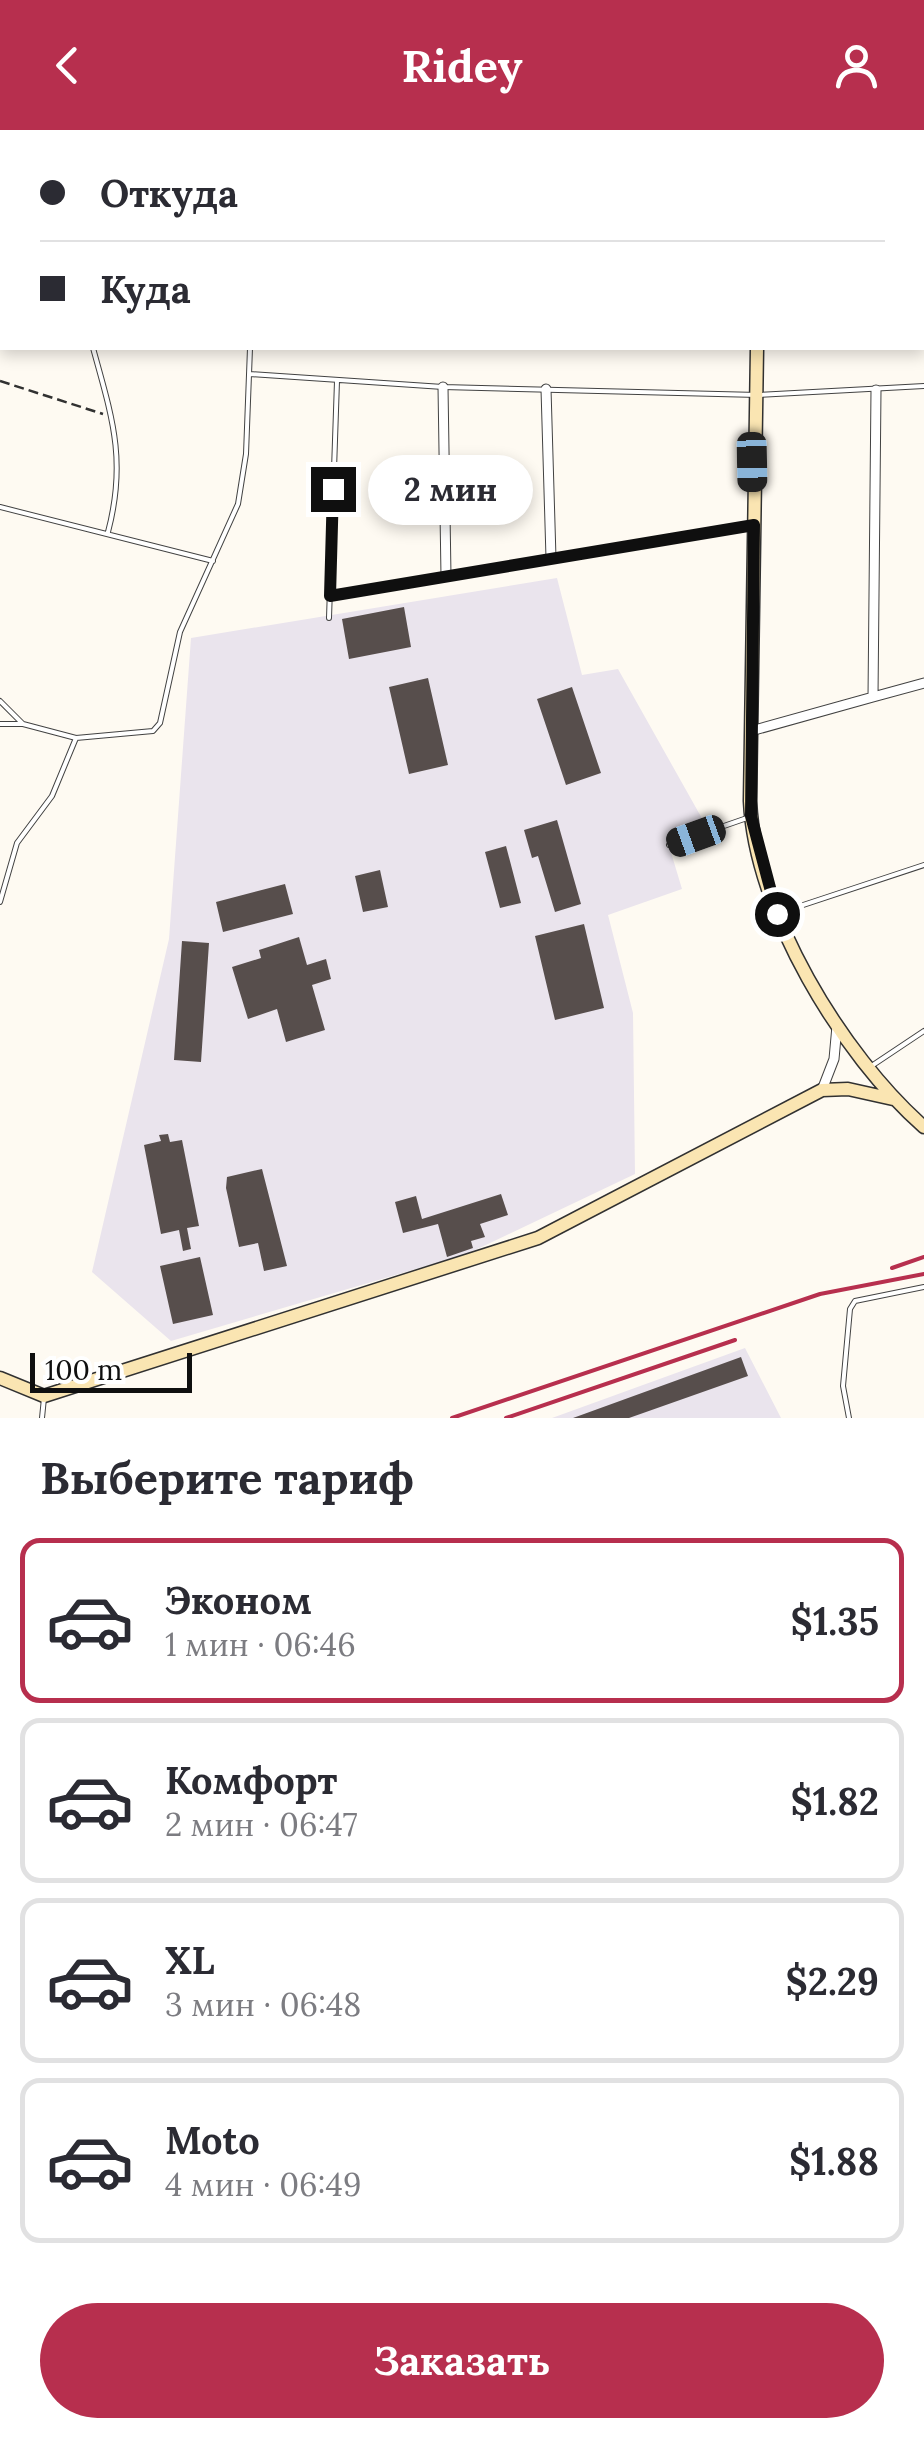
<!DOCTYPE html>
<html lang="ru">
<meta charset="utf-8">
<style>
:root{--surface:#fff;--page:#f7f7f7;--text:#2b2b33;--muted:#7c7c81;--line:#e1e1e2;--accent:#b72f4e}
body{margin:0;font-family:Lora,serif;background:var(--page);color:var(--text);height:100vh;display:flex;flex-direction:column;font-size:38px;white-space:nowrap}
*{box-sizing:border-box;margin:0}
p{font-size:32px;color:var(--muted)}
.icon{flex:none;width:55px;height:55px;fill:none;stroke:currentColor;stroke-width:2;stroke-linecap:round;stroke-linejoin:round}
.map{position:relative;height:1288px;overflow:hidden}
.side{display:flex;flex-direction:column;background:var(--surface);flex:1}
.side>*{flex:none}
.hud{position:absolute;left:0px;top:0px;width:925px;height:220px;box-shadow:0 5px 15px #0003;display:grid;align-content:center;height:220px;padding:0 40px;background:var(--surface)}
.scale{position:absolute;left:30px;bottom:25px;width:162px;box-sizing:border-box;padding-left:10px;border:5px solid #0f0f0f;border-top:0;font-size:28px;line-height:35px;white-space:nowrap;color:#0f0f0f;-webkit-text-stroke:8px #fff;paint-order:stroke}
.end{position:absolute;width:45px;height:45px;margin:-22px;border:12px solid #0f0f0f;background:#fff;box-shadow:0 0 0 5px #fff}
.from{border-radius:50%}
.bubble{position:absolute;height:70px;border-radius:35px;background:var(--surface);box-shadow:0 5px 15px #0003;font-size:32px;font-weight:800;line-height:70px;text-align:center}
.car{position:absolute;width:30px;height:60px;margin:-30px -15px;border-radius:12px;box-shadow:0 0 8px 2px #0007;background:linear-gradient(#222 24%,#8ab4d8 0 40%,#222 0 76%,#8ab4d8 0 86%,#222 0)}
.hud b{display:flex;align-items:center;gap:35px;height:95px;font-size:38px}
.hud b+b{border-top:2px solid var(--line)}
.hud i{width:25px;height:25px;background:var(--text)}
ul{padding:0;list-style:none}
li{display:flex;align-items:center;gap:30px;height:165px;margin:0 20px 15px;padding:0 20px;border:5px solid var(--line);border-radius:20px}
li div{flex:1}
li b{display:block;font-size:38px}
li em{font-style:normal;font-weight:800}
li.selected{border-color:var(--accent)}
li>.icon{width:90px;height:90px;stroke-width:1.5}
h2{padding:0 40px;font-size:45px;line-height:120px}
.action{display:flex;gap:20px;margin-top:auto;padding:20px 40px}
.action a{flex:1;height:115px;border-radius:60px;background:var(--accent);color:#fff;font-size:40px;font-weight:800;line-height:115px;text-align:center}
header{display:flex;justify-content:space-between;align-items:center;height:130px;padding:0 40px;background:var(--accent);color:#fff;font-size:45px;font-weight:800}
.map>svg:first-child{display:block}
.industrial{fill:#eae4ed}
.farmland{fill:#f3ebd3}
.building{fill:#574e4c}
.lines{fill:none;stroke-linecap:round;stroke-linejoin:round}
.lane-casing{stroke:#424242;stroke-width:6}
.street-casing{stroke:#424242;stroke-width:11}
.secondary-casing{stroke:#313131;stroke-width:15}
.path{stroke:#313131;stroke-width:2.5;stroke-dasharray:10 5;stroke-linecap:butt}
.lane{stroke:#fff;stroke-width:4}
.street{stroke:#fff;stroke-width:9}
.secondary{stroke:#fae5b2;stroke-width:12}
.rail{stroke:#b72f4e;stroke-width:4}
.route{stroke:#0f0f0f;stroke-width:12}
</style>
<header><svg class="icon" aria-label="back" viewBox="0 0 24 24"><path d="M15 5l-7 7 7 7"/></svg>Ridey<svg class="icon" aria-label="person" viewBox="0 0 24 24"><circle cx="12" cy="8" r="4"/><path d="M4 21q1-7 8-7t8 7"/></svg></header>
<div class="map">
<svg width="924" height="1288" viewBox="0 0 924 1288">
<rect width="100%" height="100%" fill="#fefaf2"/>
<!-- industrial -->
<path class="industrial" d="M557,448L582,545L618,539L704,692L667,709L682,759L608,785L633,883L635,1044L467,1124L171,1211L92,1142L169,809L191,508Z
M745,1218L781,1288H552Z"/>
<!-- farmland -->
<path class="farmland" d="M344,0H924V160L922,2Z"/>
<!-- building -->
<path class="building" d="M404,477L411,517L349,529L342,489Z
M428,548L448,635L409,644L389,557Z
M572,557L601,643L566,655L537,569Z
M557,690L581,774L555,782L538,726L532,728L524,700Z
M506,716L521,773L500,778L485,722Z
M380,740L388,777L363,782L355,746Z
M285,754L293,784L223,802L216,772Z
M584,794L604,878L555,890L535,806Z
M299,807L307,835L326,829L331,849L312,855L325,900L286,912L277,879L248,889L232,837L261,828L259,820Z
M182,811L209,813L201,932L174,930Z
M168,1004L170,1012L182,1010L199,1096L187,1098L191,1119L183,1121L179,1100L161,1104L144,1015L161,1011L159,1005Z
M262,1039L287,1136L264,1141L258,1113L239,1117L226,1058L227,1047Z
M501,1064L508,1085L480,1094L485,1107L471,1111L473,1118L447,1127L438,1094L403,1103L395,1072L416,1066L422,1089Z
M200,1127L213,1185L173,1194L160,1136Z
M741,1227L748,1246L629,1288H573Z"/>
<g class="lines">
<defs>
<path id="lane" d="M36,0V2
M128,0V2
M284,2V0
M0,138L2,139
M93,218C112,287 127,330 108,402
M250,244L443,257L758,265L924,256
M0,377L213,431
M329,466L749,396
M329,488L337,251
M0,571L23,594L76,608
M0,594H23
M669,715L747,688
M0,772L17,713L52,666L76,608L153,601L160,593L180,502L238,374L246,324L250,218
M782,782L924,735
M870,937L924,901
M42,1288L44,1268
M849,1288L843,1256L850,1179L855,1171L924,1157"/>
<path id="street" d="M443,257L446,446
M546,259L551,428
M876,260L873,567L924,553
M751,601L873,567
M822,960L834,929L837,896"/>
<path id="secondary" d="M759,2V0
M757,218L750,671C755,782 842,925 924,997
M0,1248L44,1266L538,1108L822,960L848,959L893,969"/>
</defs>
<!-- lane casing -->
<use href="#lane" class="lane-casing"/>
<!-- street casing -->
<use href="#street" class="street-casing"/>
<!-- secondary casing -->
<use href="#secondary" class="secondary-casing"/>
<!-- path -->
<path class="path" d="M0,251L103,284"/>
<!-- lane -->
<use href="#lane" class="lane"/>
<!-- street -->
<use href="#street" class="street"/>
<!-- secondary -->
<use href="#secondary" class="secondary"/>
<!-- rail -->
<path class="rail" d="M892,1138L924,1127
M452,1288L820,1164L924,1144
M506,1288L735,1210"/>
</g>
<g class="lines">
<!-- route -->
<path class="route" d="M333,359L330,466L754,395L751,686L777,784"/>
</g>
</svg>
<div class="scale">100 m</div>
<i class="end from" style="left:777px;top:784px"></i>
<i class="end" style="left:333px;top:359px"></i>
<div class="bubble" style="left:368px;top:325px;width:165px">2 мин</div>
<i class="car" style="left:752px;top:332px;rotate:179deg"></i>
<i class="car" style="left:696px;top:706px;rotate:250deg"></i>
<div class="hud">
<b><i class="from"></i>Откуда</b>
<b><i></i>Куда</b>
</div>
</div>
<section class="side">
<h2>Выберите тариф</h2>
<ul>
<li class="selected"><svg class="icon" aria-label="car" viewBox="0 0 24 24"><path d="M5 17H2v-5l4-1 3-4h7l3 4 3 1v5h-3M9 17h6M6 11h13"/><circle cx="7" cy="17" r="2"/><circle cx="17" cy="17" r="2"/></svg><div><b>Эконом</b><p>1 мин · 06:46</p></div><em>$1.35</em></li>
<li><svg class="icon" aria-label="car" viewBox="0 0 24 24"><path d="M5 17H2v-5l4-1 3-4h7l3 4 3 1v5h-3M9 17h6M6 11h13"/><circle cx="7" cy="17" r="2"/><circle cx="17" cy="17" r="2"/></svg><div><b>Комфорт</b><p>2 мин · 06:47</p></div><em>$1.82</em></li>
<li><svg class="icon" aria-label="car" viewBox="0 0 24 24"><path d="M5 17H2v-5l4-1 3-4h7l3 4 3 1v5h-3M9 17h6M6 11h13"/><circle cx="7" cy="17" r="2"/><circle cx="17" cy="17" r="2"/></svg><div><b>XL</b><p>3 мин · 06:48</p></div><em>$2.29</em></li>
<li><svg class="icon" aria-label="car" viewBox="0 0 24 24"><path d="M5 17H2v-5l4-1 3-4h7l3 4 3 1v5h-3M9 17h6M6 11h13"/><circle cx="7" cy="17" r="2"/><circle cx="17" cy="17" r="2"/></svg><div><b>Moto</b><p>4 мин · 06:49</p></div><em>$1.88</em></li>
</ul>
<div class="action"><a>Заказать</a></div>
</section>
